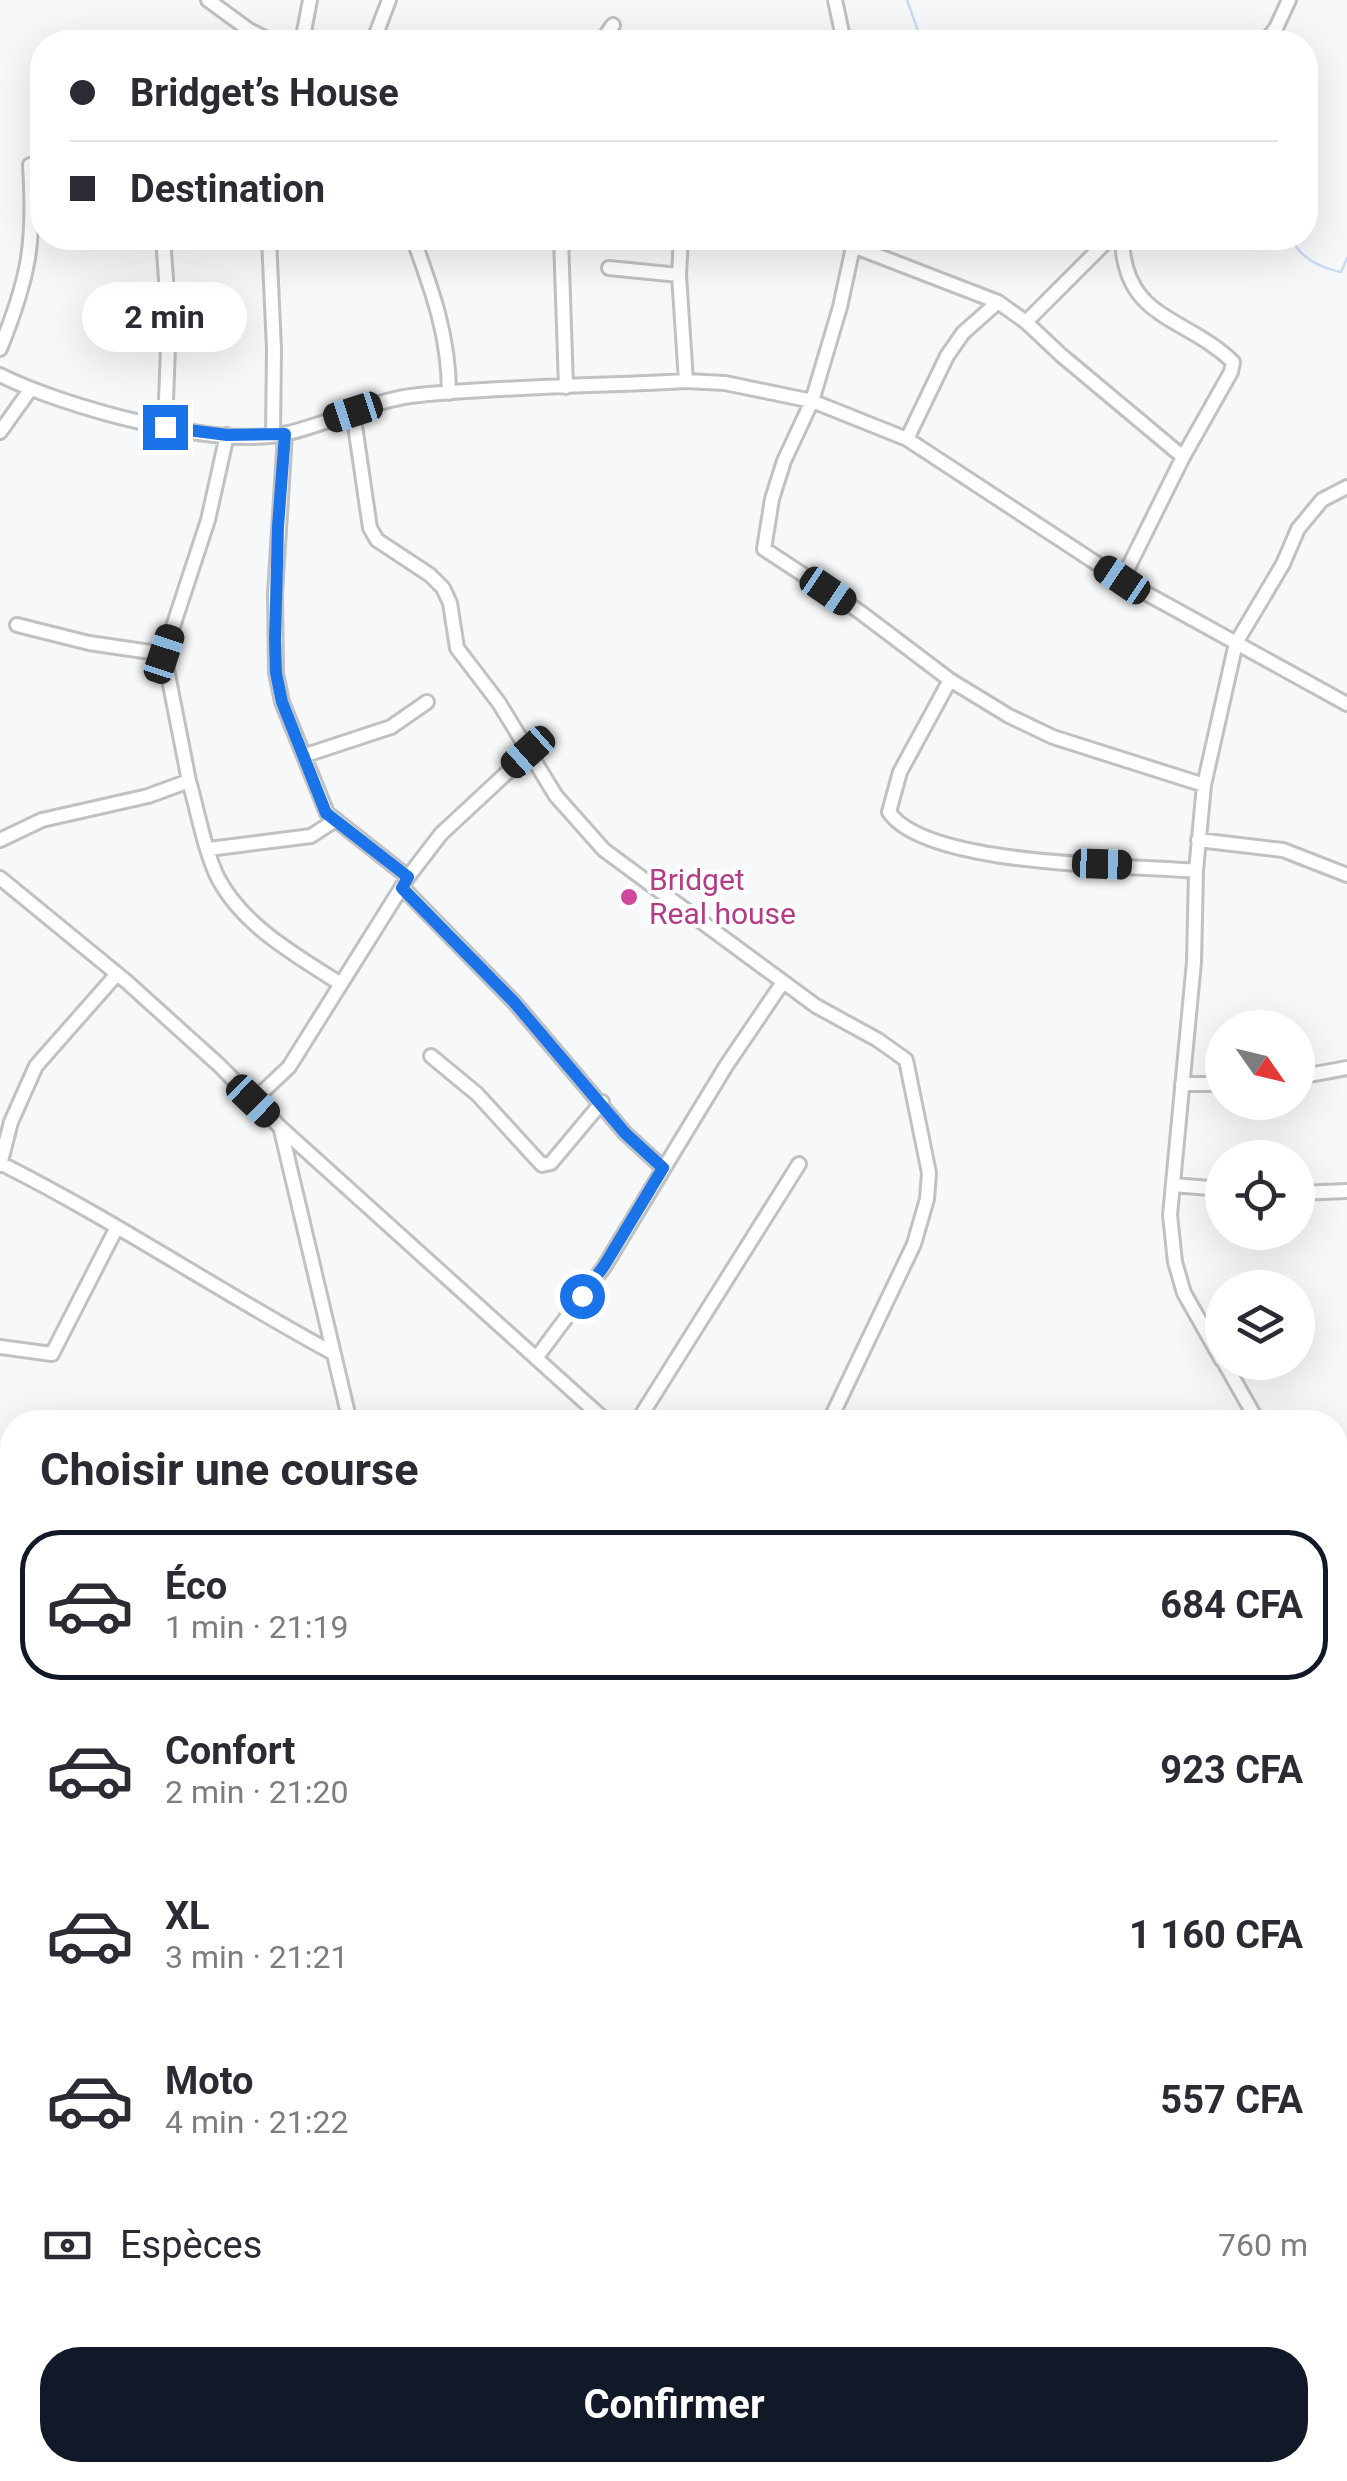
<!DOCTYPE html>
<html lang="fr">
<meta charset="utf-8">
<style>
:root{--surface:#fff;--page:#f7f7f7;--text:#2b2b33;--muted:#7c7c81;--line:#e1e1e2;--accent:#111827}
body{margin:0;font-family:Roboto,sans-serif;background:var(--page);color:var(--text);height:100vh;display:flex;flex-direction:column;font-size:38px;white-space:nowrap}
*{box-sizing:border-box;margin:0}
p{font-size:32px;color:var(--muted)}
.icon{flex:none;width:55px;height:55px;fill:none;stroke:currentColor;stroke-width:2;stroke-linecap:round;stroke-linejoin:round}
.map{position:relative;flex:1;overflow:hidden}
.panel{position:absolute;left:0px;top:1410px;width:1348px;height:1072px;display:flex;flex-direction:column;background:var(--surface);border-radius:40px 40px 0 0;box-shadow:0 10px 40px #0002}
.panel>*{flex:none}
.hud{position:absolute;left:30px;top:30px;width:1288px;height:220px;border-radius:40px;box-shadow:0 10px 40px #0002;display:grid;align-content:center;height:220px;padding:0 40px;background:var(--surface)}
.needle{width:65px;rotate:124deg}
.buttons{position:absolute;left:1205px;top:1010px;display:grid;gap:20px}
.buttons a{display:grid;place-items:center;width:110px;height:110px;border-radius:50%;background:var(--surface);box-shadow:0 10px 40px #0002;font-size:50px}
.end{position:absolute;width:45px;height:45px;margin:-22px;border:12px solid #1a73e8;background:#fff;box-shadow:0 0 0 5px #fff}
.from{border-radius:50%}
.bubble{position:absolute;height:70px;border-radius:35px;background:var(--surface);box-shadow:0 10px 40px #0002;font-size:32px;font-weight:700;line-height:70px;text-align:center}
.car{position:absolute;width:30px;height:60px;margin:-30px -15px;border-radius:12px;box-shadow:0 0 8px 2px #0007;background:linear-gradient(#222 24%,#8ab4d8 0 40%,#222 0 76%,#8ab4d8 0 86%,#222 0)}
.hud b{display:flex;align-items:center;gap:35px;height:95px;font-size:38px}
.hud b+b{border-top:2px solid var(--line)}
.hud i{width:25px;height:25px;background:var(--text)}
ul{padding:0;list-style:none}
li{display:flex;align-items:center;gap:30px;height:150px;margin:0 20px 15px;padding:0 20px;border:5px solid transparent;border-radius:40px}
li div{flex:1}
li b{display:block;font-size:38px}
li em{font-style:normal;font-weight:700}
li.active{border-color:var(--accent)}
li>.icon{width:90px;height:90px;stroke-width:1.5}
h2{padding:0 40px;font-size:45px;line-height:120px}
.pay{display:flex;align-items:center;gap:25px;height:110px;padding:0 40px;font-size:38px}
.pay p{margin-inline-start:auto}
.primary-button{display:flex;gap:20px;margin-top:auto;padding:20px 40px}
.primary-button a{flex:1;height:115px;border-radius:40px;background:var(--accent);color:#fff;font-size:40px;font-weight:700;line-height:115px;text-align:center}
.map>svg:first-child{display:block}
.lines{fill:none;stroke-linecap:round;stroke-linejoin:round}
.stream{stroke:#c9dcf6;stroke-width:2.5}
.minor-casing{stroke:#c0c1c2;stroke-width:18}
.tertiary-casing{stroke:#c0c1c2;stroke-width:20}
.trunk-casing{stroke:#c0c1c2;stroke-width:25}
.minor{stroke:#fff;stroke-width:12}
.tertiary{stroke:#fff;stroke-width:15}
.trunk{stroke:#fff;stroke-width:20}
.route{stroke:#1a73e8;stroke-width:12}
.hotel-dot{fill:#d1479c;stroke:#fff;stroke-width:4}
.labels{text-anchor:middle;stroke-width:8;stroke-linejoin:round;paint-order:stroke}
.hotel-label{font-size:30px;fill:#b23c85;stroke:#fff;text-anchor:start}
</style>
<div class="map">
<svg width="1347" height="2481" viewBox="0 0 1347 2481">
<rect width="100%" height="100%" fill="#f7f8f9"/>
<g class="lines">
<!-- stream -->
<path class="stream" d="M907,0L922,42
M1292,238C1299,258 1321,268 1341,272L1347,258"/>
<defs>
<path id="minor" d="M208,0L249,30L273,42
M835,0L844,42
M1166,39L1181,42
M302,42L310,0
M373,42L389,0
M601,42L613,25
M1265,42L1276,28L1289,0
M163,238L169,321L165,427
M269,238L274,349L273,435
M413,238C432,290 449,336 449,393
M561,238L566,387
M681,238L679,275L686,381
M855,238L840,307L812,401L784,461L772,499L764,549L860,612L950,680L1009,716L1053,737L1204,785
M1122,238C1124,320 1184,315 1233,362L1231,372L1183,457L1122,580
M853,246L998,302L1026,322L1061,355L1183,457
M609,268L679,275
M1026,322L1110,238
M0,349C29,277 35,244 30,165
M0,375C64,407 218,450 288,433C332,423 374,399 419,395C508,386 597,386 686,381L725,383L812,401L907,439L1122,580L1347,704
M353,412L370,528L377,540L430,575L443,588L450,603L457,648L499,703L556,796L604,850L816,1006L878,1040L906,1060L929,1173L927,1199L914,1244L829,1422
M0,432L30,390
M285,434L275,594L276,673L282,702L327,813L408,877
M907,439L947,356L963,333L998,302
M17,625L89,643L164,654L208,520L227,435
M950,680L900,772L889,812C926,867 1130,865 1196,871
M306,755L391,727L427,702
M189,781C198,812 204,849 218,878C243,926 297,956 341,984
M0,840L42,820L148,796L189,781L164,654
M1198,840L1283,850L1347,875
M209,849L311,836L334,821
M0,878L127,982L220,1066L281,1128L607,1422
M402,887L514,1002L625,1133L663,1168
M431,1056L477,1094L542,1165L551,1163L602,1102
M1298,1077L1347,1068
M1182,1084H1222
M253,1101L289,1067L408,877L441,834L528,753
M281,1130L350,1422
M0,1163C114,1220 220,1292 333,1353
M0,1165L11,1122L36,1066L117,974
M1173,1185L1222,1189
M1298,1193L1347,1191
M0,1347L52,1354L117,1227
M537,1357L604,1267L726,1066L783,982
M1222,1360L1184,1293L1175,1262L1170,1215L1194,962L1196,871L1204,785L1236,643L1283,564L1298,529L1322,500L1347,487
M1224,1362L1258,1422
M637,1422L799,1164
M1240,1422L1253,1414
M1335,1554L1347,1573
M1335,1688L1347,1680
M1335,1870L1347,1861
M0,1877L12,1879
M0,2043H12
M1335,2062L1347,2056
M0,2227L12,2333
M1335,2242L1347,2226
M0,2361L12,2355
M1335,2458L1347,2467
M51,2470L55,2481
M207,2470L211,2481
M313,2470L317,2481
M1155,2470L1157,2481
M904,2481L909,2470
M1010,2481L1019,2470
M1304,2481L1313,2470"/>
<path id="tertiary" d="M1335,1527L1347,1519
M1335,2077L1347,2088"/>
<path id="trunk" d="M589,2470L666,2481
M654,2470L731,2481
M375,2481L409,2470
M415,2481L452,2470"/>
</defs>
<!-- minor casing -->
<use href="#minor" class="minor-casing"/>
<!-- tertiary casing -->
<use href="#tertiary" class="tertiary-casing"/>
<!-- trunk casing -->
<use href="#trunk" class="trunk-casing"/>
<!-- minor -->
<use href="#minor" class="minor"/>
<!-- tertiary -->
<use href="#tertiary" class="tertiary"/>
<!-- trunk -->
<use href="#trunk" class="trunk"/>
</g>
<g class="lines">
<!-- route -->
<path class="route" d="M165,427L227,435L285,434L278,527L275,639L276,673L282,702L326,813L408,877L402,888L514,1002L625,1133L663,1168L604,1266L582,1296"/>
</g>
<!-- markers -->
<circle class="hotel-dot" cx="629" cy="897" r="10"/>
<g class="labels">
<!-- hotel labels -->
<g class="hotel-label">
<text x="649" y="890">Bridget<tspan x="649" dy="34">Real house</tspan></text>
</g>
</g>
</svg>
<div class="buttons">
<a><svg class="needle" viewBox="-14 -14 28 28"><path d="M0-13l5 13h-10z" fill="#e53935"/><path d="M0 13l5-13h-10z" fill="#7c7c81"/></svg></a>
<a><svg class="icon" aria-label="locate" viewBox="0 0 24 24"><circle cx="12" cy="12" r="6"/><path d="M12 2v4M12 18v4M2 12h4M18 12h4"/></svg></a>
<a><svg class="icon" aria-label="layers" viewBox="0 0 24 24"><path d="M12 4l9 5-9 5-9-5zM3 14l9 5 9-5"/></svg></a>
</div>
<i class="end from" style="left:582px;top:1296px"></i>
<i class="end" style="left:165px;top:427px"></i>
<div class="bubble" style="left:82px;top:282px;width:165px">2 min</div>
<i class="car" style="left:353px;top:412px;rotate:252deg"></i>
<i class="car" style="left:1122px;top:580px;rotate:304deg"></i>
<i class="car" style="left:828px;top:591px;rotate:124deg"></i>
<i class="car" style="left:164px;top:654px;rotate:18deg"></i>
<i class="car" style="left:528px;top:752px;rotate:228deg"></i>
<i class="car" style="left:1102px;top:864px;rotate:92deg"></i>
<i class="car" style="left:253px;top:1101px;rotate:134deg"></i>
<div class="hud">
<b><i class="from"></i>Bridget’s House</b>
<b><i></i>Destination</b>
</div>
<section class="panel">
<h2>Choisir une course</h2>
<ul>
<li class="active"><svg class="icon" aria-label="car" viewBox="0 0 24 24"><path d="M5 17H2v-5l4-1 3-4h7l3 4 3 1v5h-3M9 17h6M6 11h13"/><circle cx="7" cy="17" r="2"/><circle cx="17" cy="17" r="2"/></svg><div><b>Éco</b><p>1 min · 21:19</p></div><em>684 CFA</em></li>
<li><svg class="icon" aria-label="car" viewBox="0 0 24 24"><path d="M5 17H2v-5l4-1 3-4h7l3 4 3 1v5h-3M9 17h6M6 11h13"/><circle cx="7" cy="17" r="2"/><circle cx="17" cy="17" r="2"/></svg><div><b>Confort</b><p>2 min · 21:20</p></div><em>923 CFA</em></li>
<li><svg class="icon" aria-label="car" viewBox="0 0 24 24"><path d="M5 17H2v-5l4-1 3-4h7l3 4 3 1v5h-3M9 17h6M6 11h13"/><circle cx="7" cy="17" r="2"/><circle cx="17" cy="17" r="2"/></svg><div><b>XL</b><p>3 min · 21:21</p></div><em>1 160 CFA</em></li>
<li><svg class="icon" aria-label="car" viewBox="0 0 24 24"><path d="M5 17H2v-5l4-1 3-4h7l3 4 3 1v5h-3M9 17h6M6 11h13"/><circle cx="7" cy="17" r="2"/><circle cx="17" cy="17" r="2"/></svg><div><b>Moto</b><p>4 min · 21:22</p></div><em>557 CFA</em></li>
</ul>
<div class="pay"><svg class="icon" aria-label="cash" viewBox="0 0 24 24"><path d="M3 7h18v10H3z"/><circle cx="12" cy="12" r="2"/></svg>Espèces<p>760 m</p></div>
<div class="primary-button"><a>Confirmer</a></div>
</section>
</div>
